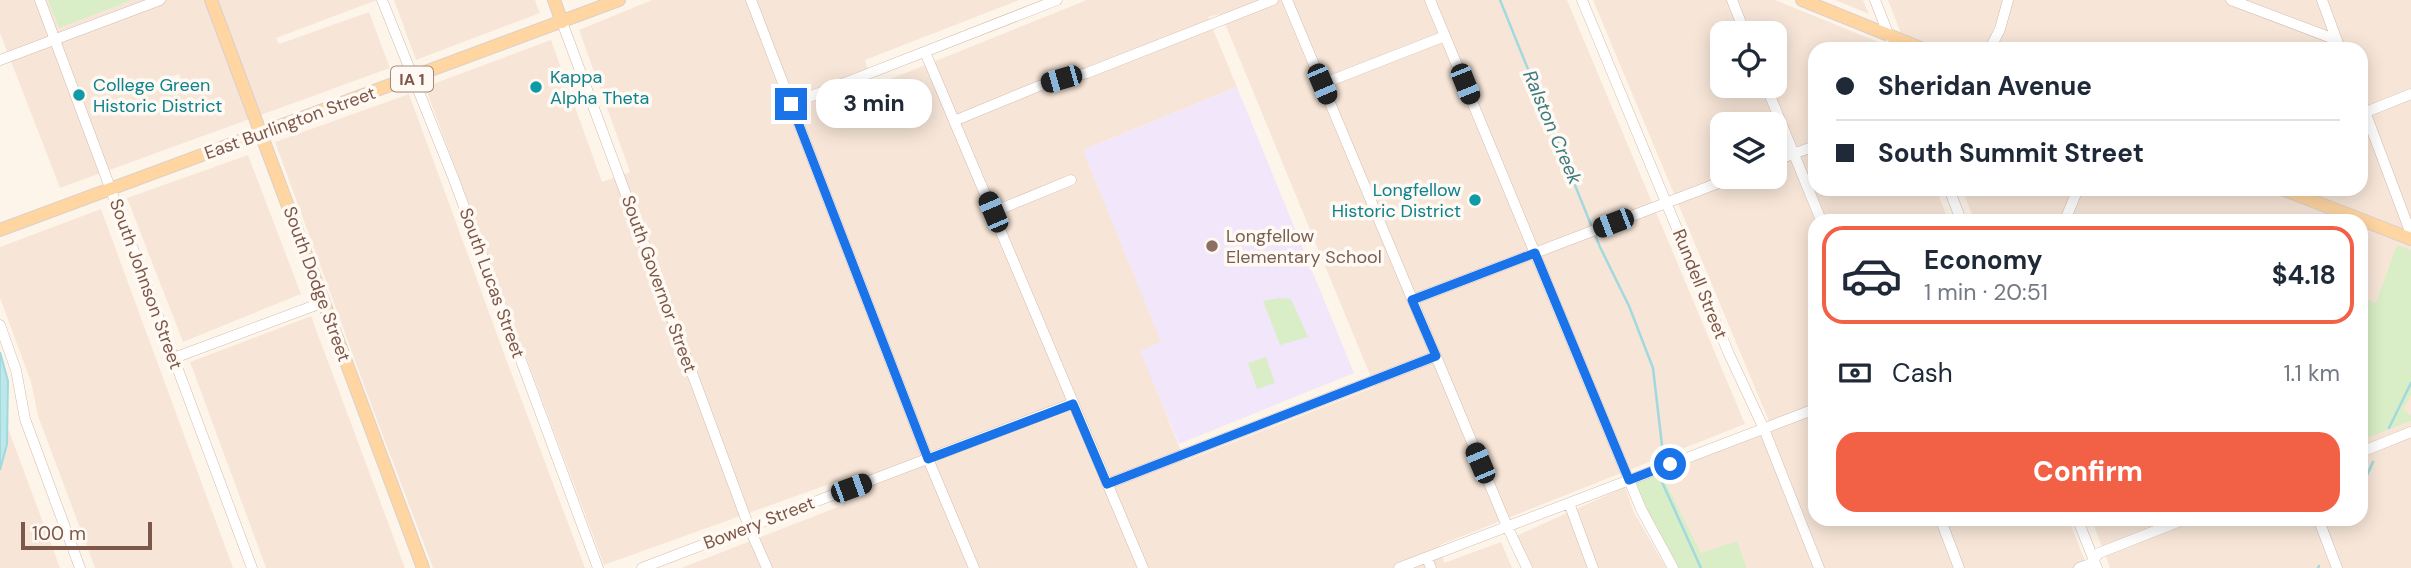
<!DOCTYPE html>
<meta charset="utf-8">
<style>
:root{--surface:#fff;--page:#f6f6f7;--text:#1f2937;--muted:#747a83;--line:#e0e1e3;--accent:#f26046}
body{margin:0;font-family:"DM Sans",sans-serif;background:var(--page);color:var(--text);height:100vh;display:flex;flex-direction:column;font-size:26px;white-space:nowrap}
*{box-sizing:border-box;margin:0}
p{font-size:23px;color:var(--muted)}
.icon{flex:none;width:38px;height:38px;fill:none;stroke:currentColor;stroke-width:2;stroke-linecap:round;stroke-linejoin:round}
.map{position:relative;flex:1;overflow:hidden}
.sheet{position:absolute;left:1808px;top:214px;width:560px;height:312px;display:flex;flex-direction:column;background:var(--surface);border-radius:21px;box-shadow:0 4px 18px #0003}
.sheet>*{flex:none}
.guide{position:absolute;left:1808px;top:42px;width:560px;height:154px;border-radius:21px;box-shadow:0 4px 18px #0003;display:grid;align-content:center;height:154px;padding:0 28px;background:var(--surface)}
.controls{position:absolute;left:1710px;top:21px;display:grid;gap:14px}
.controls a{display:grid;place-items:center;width:77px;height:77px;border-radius:14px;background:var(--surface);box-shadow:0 4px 18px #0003;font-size:35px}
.scale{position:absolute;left:21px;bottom:18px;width:131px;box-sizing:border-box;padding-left:7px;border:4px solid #7d584a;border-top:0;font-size:19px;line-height:24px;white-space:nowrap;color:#7d584a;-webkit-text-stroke:5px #fff9f3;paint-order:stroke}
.end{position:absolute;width:32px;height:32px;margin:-16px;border:9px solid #1a73e8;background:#fff;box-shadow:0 0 0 4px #fff}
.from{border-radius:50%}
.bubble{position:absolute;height:49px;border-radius:21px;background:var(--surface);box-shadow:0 4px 18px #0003;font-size:23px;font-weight:700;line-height:49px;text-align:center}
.car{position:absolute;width:21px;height:42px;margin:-21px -10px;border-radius:9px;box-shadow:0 0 5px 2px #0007;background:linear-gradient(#222 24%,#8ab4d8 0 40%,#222 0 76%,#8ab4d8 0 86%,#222 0)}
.guide b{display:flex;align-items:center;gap:24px;height:66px;font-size:26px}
.guide b+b{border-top:2px solid var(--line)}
.guide i{width:18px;height:18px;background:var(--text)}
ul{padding:12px 0 0;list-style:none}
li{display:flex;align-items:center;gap:21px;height:98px;margin:0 14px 10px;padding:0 14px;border:4px solid transparent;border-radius:21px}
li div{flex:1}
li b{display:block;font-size:26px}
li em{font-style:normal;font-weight:700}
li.active{border-color:var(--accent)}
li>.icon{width:63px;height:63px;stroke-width:1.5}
.pay{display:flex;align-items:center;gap:18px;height:77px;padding:0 28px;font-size:26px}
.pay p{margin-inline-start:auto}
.cta{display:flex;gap:14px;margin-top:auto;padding:14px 28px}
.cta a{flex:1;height:80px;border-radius:21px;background:var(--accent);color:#fff;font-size:28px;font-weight:700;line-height:80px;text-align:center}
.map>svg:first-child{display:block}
.residential{fill:#f7e6d8;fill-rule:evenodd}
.education{fill:#f2e6fb}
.green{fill:#d9eec6}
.water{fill:#bce7eb;stroke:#a1d9de;stroke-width:2}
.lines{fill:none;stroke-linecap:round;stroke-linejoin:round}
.stream{stroke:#a1d9de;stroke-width:2.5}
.minor-casing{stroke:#d3bbae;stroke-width:11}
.major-casing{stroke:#dbd0cc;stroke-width:14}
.minor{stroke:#fff;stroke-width:10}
.major{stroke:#ffd5a1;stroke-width:12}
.route{stroke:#1a73e8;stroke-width:9}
.culture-dot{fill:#0f9aa8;stroke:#fff9f3;stroke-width:2.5}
.education-dot{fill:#8d6e63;stroke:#fff9f3;stroke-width:2.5}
.labels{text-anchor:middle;stroke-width:7;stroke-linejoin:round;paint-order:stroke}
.shield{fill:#fff9f3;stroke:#a4887d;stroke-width:2}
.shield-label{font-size:16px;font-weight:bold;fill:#7d584a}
.culture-label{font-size:18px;fill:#0d838f;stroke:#fff9f3;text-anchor:start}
.street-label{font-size:18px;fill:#7d584a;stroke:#fff9f3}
.education-label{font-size:18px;fill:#785e54;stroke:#fff9f3;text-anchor:start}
.water-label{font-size:19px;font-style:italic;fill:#3b7c83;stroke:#fff9f3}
</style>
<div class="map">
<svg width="2411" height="568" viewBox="0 0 2411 568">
<rect width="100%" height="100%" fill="#fef5ea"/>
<!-- residential -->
<path class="residential" d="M0,0H377L276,38L279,44L369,12L390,68L60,188L0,33ZM179,74L181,81L136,98L134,91Z
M394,0H535L540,13L416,60Z
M652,0H1019L865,60L873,86L1087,0H1567L1745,424L1440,545L1444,563L1501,542L1512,568H681L843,505L835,482L604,565L425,87L551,40L602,182L630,172L579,30ZM1221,14L1375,387L1185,461L1141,351L1162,342L1083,150L1237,87L1208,17Z
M1593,0H1775L1876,41L1879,49H1815V189H1936L1948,220H1815V518H2068L2088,568H1747L1737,542L1701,554L1661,473L1773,431ZM1722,33H1774V86H1722ZM1722,124H1774V177H1722Z
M1835,0H1863L1869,14Z
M1888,0H2411V568H2110L2091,518H2361V220H1974L1962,189H2361V49H1907Z
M409,94L505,356L585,568H433L372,407L275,142Z
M248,155L301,294L183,342L127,198Z
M101,209L233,568H95L38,416L31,382L0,298V247Z
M311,316L405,568H266L190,362Z
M0,407L60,568H0Z
M1625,487L1634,512L1666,568H1530L1516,536Z"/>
<!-- education -->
<path class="education" d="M1237,87L1354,373L1179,444L1140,351L1161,342L1083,150Z"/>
<!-- green -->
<path class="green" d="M48,0H132L59,28Z
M2397,245L2411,250V395L2403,410L2411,415V421L2361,440V297L2376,303Z
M1279,298L1291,299L1308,337L1280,345L1263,301Z
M1266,357L1275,383L1257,389L1248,363Z
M1661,473L1701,553L1737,541L1747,568H1678L1645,505L1636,483Z"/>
<!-- water -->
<path class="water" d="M0,352L8,381L7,444L0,470Z"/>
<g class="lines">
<!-- stream -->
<path class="stream" d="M1500,0L1600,247L1629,306L1653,368L1663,454
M2389,428L2411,383
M1662,482L1701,568
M2361,488L2373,462
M2318,568L2319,566"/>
<defs>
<path id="minor" d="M40,0L252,568
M382,0L453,177L598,568
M751,0L928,459L974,568
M1287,0L1507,526L1527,568
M1430,0L1641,509L1673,568
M1582,0L1729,354L1764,429L1819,568
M1732,0L1745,33
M1875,0L1894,49
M2231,0L2337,40
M2322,0L2340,49
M562,22L749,527L767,568
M1990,49L2000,29L2008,0
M925,52L1143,568
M0,60L160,0
M1322,84L1445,36
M1766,86L1821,220
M2361,101L2411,234
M791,104L1057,0
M2366,112L2411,94
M954,121L1039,86L1087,73L1273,0
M1774,161L1815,146
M1949,189L1961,220
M993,212L1071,180
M2065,220L2078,189
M1412,300L1734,177
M0,325L16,370L25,419L80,568
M174,358L324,302
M2361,452L2411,432
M1107,484L1436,356
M1569,503L1593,568
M1940,518L1959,568
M2077,518L2097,568
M2318,518L2337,568
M1427,558L1431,568
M642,568L1073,403
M1399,568L1815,409
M2079,568L2090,564L2099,553L2188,518"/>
<path id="major" d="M211,0L423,568
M554,0L562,22
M1802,0L1923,49
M2282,189L2411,239
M0,230L619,0"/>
</defs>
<!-- minor casing -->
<use href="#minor" class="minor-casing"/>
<!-- major casing -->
<use href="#major" class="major-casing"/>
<!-- minor -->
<use href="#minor" class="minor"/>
<!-- major -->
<use href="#major" class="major"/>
</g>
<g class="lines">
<!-- route -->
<path class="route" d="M791,104L928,459L1073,404L1107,484L1436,356L1412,300L1535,253L1629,480L1670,464"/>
</g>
<!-- markers -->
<g class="culture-dot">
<circle cx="536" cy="87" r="7"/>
<circle cx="79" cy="95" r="7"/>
<circle cx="1475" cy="200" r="7"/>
</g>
<circle class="education-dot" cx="1212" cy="246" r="7"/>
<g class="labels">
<!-- shield labels -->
<rect class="shield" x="391" y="66.5" width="42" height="25" rx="5"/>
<g class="shield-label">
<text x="412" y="85">IA 1</text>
</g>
<!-- culture labels -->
<g class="culture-label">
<text x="550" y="83">Kappa<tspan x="550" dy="21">Alpha Theta</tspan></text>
<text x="93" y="91">College Green<tspan x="93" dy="21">Historic District</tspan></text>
<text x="1461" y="196" text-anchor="end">Longfellow<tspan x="1461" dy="21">Historic District</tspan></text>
</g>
<!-- street labels -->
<g class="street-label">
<text transform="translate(290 123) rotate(-20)" y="6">East Burlington Street</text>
<text transform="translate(492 283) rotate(70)" y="6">South Lucas Street</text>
<text transform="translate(146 284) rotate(70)" y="6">South Johnson Street</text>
<text transform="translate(317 284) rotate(70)" y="6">South Dodge Street</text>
<text transform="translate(659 284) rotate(70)" y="6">South Governor Street</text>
<text transform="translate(1700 284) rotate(68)" y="6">Rundell Street</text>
<text transform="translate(759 523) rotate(-21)" y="6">Bowery Street</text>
</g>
<!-- education labels -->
<g class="education-label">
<text x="1226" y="242">Longfellow<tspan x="1226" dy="21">Elementary School</tspan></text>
</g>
<!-- water labels -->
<g class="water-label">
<text transform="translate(1553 127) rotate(67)" y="7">Ralston Creek</text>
</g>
</g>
</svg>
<div class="controls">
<a><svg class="icon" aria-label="locate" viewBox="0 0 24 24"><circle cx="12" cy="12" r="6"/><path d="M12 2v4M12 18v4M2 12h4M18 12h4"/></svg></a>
<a><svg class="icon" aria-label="layers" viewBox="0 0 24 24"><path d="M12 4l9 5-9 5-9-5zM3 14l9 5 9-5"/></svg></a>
</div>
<div class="scale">100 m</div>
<i class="end from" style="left:1670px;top:464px"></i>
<i class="end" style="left:791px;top:104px"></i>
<div class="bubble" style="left:816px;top:79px;width:116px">3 min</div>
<i class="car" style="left:1061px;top:79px;rotate:254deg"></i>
<i class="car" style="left:1322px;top:84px;rotate:157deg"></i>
<i class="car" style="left:1465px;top:84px;rotate:158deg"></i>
<i class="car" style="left:993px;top:212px;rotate:337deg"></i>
<i class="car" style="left:1613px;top:223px;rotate:249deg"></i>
<i class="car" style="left:1480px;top:463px;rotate:337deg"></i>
<i class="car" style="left:851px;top:488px;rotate:70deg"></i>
<div class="guide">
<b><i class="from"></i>Sheridan Avenue</b>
<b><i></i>South Summit Street</b>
</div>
<section class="sheet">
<ul>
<li class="active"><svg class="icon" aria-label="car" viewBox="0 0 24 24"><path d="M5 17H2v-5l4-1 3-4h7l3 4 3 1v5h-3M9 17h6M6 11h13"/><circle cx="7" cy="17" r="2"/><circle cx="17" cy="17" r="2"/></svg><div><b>Economy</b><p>1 min · 20:51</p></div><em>$4.18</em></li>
</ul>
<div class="pay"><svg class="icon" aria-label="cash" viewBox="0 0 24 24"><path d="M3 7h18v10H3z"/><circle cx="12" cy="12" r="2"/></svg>Cash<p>1.1 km</p></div>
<div class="cta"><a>Confirm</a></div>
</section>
</div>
